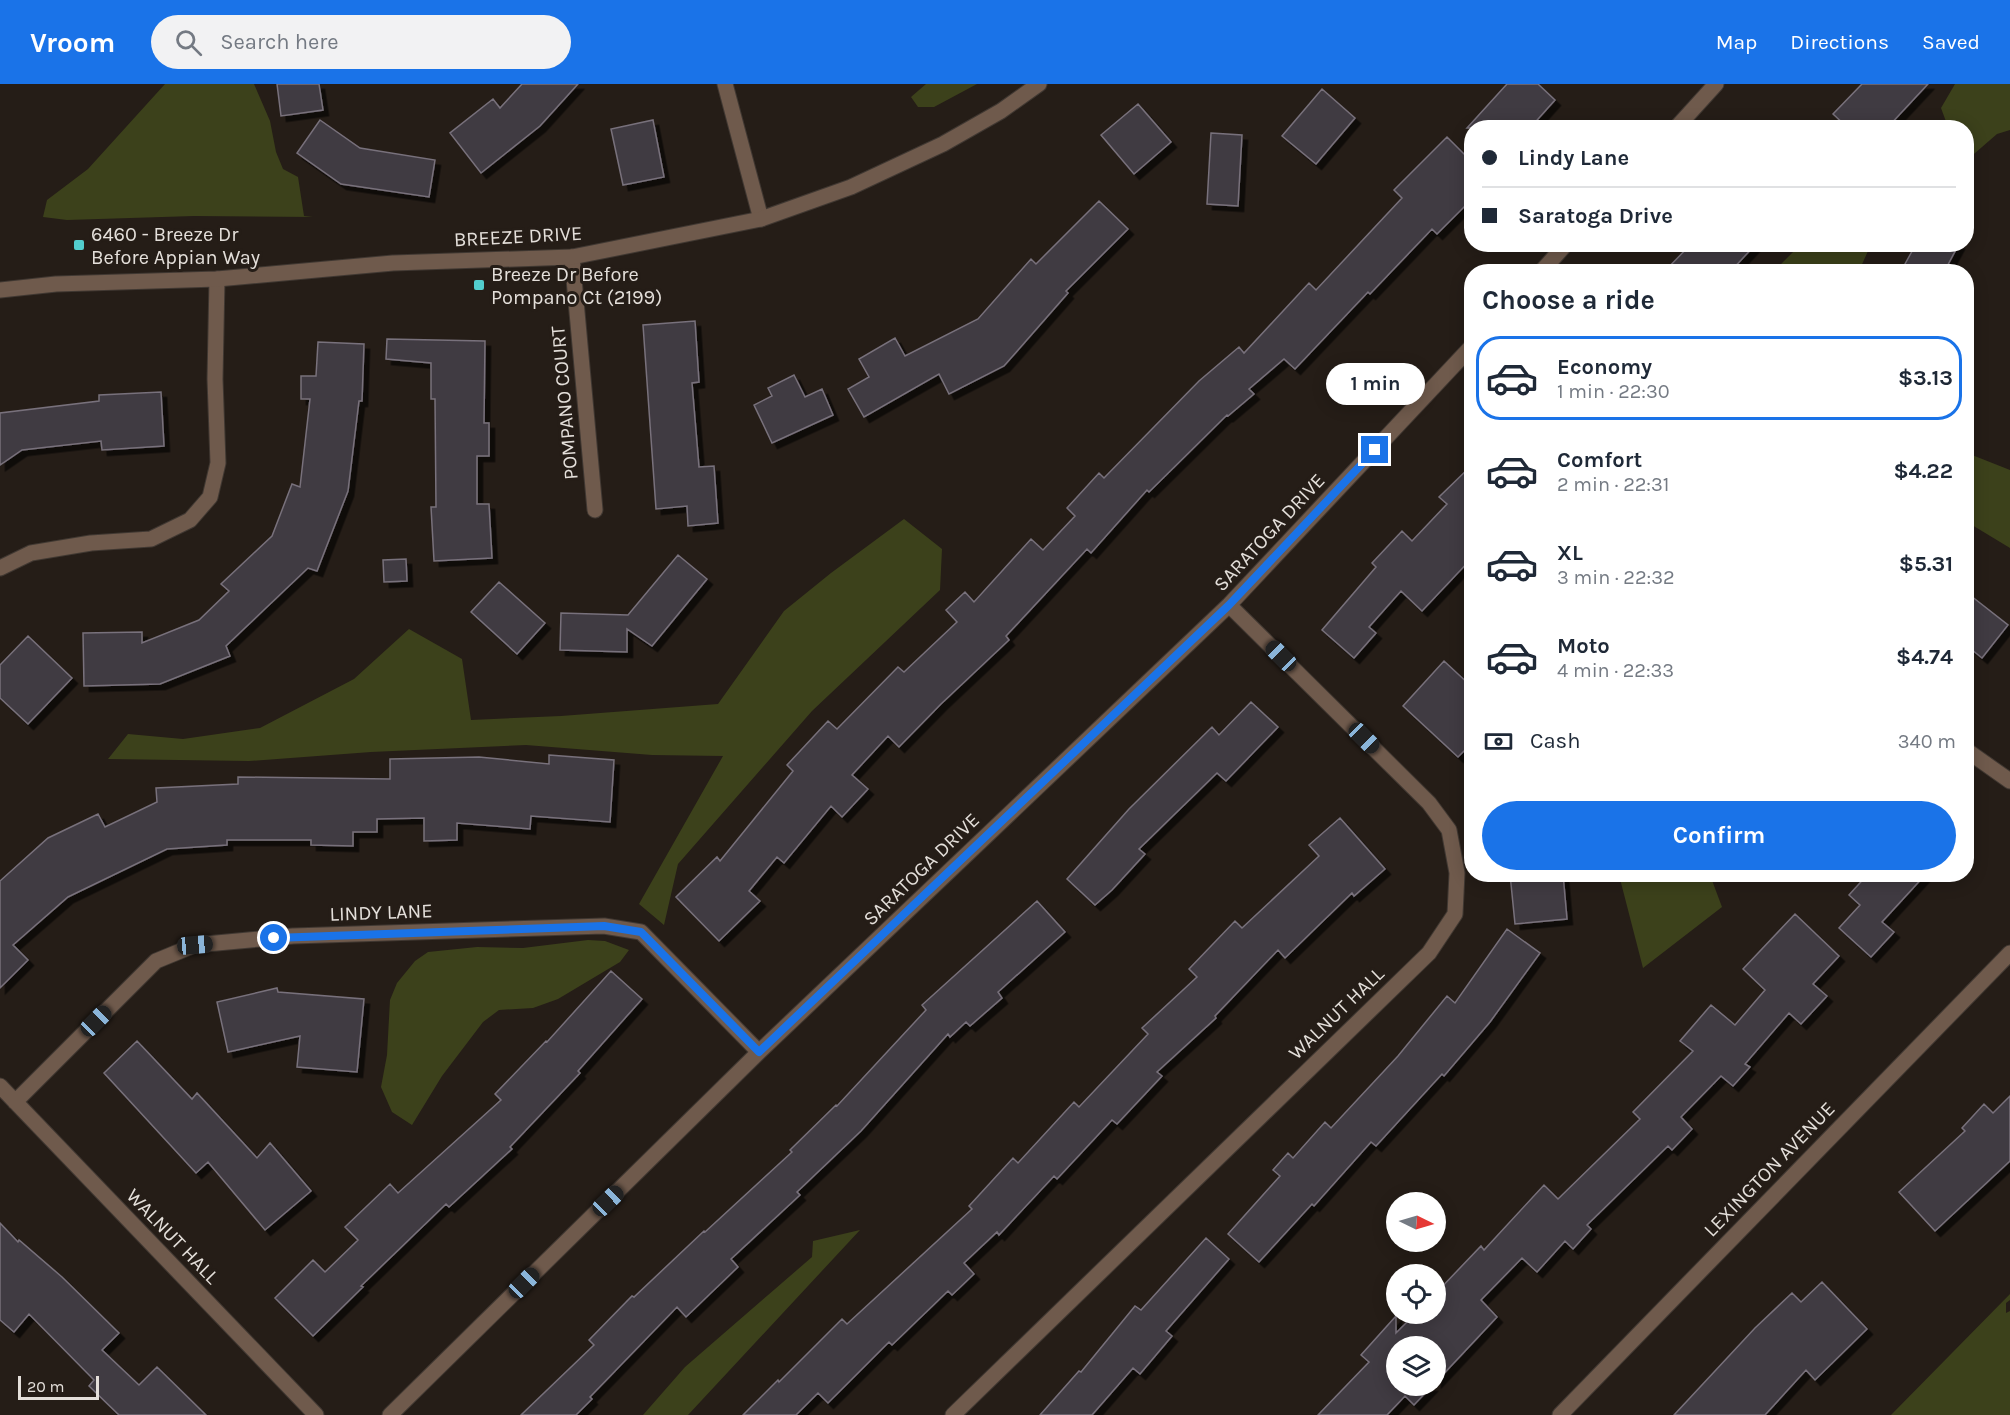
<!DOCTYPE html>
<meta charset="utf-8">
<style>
:root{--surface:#fff;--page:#f2f2f3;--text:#1f2937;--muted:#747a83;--line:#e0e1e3;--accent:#1a73e8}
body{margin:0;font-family:Karla,sans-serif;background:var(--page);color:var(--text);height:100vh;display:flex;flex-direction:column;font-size:22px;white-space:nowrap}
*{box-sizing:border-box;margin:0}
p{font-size:20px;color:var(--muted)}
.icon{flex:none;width:33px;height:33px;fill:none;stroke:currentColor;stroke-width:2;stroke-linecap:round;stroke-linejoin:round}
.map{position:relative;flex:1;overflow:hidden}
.sheet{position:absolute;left:1464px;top:180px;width:510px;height:618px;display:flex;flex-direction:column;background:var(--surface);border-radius:24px;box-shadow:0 3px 15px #0003}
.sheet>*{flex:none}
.top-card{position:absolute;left:1464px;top:36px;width:510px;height:132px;border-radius:24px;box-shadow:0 3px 15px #0003;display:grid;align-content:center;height:132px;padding:0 18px;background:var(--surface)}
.needle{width:39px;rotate:95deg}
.buttons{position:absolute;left:1386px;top:1108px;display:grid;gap:12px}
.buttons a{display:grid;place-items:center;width:60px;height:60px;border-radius:50%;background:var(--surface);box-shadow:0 3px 15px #0003;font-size:30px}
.scale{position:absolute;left:18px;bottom:15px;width:81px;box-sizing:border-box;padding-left:6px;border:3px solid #e4dfda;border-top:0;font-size:16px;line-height:21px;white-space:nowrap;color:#e4dfda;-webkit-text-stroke:4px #251d17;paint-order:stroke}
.end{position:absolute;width:27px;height:27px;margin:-14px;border:8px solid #1a73e8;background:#fff;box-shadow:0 0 0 3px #fff}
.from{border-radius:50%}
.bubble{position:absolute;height:42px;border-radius:21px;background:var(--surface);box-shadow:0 3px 15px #0003;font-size:20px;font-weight:700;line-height:42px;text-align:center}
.car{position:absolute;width:18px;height:36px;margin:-18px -9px;border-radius:8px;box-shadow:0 0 4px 2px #0007;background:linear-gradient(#222 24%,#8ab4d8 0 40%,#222 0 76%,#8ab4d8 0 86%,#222 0)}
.top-card b{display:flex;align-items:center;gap:21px;height:57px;font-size:22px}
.top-card b+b{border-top:2px solid var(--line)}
.top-card i{width:15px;height:15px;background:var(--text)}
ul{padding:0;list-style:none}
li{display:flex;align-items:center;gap:18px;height:84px;margin:0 12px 9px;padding:0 6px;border:3px solid transparent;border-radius:24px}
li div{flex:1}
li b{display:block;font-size:22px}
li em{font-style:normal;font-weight:700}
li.current{border-color:var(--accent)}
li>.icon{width:54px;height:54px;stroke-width:1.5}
h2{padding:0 18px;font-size:27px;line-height:72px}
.pay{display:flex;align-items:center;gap:15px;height:66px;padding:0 18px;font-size:22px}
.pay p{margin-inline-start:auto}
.primary-button{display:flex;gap:12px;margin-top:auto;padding:12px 18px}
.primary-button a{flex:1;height:69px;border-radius:36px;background:var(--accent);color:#fff;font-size:24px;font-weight:700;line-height:69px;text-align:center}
header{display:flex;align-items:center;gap:36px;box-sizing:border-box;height:84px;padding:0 30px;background:var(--accent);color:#fff}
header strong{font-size:28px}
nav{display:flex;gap:33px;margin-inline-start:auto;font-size:21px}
.search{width:420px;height:54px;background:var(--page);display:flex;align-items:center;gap:15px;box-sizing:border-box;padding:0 21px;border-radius:33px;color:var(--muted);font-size:22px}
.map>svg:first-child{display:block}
.green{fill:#3c411b}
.building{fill:#413b43;stroke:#78717b;stroke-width:1.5;filter:url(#shadow)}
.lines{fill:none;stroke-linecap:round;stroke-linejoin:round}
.minor-casing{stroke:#403832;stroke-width:17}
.tertiary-casing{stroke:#403832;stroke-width:17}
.minor{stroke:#6f5a4c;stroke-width:15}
.tertiary{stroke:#6f5a4c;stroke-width:15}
.route{stroke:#1a73e8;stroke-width:8}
.poi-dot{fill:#52cdcd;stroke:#251d17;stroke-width:2}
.labels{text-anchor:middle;stroke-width:6;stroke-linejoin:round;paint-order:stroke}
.poi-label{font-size:20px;fill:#e4dfda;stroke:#251d17;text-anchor:start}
.street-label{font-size:20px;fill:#e4dfda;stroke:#251d17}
</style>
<header>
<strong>Vroom</strong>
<div class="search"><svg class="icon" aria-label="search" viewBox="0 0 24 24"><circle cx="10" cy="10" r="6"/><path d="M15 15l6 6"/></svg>Search here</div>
<nav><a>Map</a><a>Directions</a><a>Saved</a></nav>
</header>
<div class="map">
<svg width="2010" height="1331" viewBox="0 0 2010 1331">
<defs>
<filter id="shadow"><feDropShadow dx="5.5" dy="5.5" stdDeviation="0" flood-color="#0009"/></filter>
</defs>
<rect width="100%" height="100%" fill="#251d17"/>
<!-- green -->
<path class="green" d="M165,0H254L270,37L276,68L283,85L298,93L304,132L313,133L194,132L67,136L43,133L47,116L88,85Z
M926,0H977L934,23H918L911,13Z
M1955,0H2010V46L1997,50L1967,76L1966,44L1948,43L1941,24Z
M1795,166L1868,167L1859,187H1774Z
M1967,369L2010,386V464L1967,438Z
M904,435L942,465L940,506L812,627L678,780L664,841L639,820L723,672L652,671L526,661L371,668L249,677L108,675L128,650L183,655L260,644L354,595L409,545L462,575L471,636L561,632L718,620L784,527L831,489Z
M1619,791H1710L1722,823L1643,884Z
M588,856L605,857L629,866L620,878L558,915L533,924L499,926L483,938L442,992L412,1041L392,1028L381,1003L387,971L390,916L397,899L415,877L428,868L477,863L523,864Z
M860,1146L688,1331H643L685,1283L812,1173L813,1157Z
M2010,1210V1216L2006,1219V1229L2010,1227V1331H1891Z"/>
<!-- building -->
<path class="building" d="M277,0H319L323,26L281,32Z
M522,0H578L540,42L481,89L450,49L493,15L500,24Z
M1507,0H1538L1555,16L1530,44H1467Z
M1862,0H1928L1887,44H1848L1833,30Z
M1322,5L1355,34L1316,80L1282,52Z
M1138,20L1171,58L1134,90L1101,51Z
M320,36L360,64L435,76L429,113L341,100L297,69Z
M653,36L664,93L623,101L611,45Z
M1211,49L1242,51L1238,122L1207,120Z
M1447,53L1472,78V115L1437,150L1432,145L1370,210L1368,208L1295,285L1284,275L1249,305L1254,310L1228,332L1227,331L1149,408L1147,406L1091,469L1087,465L1006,552L1009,556L941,620L899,663L888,652L852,691L868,705L842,733L831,722L784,779L777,773L749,807L760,817L719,857L676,813L717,773L720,777L793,687L787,681L828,637L837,645L898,583L904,588L957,538L946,526L965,508L974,518L1031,455L1043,466L1075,432L1067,424L1099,389L1104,394L1199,297L1239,263L1244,269L1309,199L1316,206L1402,114L1394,106Z
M1099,117L1128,145L1066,207L1068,209L1004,282L949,310L939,290L864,333L848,305L869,293L859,275L895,254L905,272L978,235L1031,175L1036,180Z
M1691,160H1756L1730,188H1664Z
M1916,160H1959L1944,188H1918L1905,180Z
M695,237L699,298L692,299L699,383L714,382L718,439L688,442L687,422L656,425L643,241Z
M387,255L485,257L484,339H489V372H477V420H489L492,474L434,477L431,423H436L435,315H431V279L386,275Z
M318,258L364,260L362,317H359L348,407L317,487L308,484L226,562L230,572L160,600L84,602L83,549L142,548V559L199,536L229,507L221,500L272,452L292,400L300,403L310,315H301V292H316Z
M794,291L805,313L822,305L833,331L772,359L754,321L772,312L768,304Z
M161,308L164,362L102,366L101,357L22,366L0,381V329L99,317V311Z
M1472,381V474L1422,527L1401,507L1369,543L1376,549L1354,574L1322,546L1376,483L1372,479L1402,447L1412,457L1447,420L1439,413Z
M678,471L707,495L652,562L627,545V568L560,566L561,529L628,531Z
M406,475L407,497L384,498L383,476Z
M499,498L545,539L517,570L471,528Z
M1966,508L2008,541L1982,574L1966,561Z
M28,552L72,594L28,640L0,614V581Z
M1444,577L1472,603V659L1458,673L1403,622Z
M1251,618L1278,643L1226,697L1217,689L1139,765L1145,770L1112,806L1095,821L1067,795L1129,725L1212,643L1219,651Z
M549,671L614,676L610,738L531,732L530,745L457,739V756L424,757V734L377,735V748H353V762L311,761V756H227V761L167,765L68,813L13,861L28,876L0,904V797L48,754L98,730L105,743L157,718L156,704L238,700V693L390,695V675L479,673L549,680Z
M1340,734L1385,785L1354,812L1352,809L1285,874L1278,866L1215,932L1216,934L1157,988L1162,992L1117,1040L1112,1036L1057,1095L1054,1092L999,1151L997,1148L964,1179L974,1190L952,1211L948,1207L892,1261L889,1258L828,1319L818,1309L796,1331H743L778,1296L779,1298L842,1235L847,1240L972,1125L969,1122L1013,1074L1018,1079L1074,1018L1079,1023L1148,950L1142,944L1197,893L1189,885L1235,837L1242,844L1319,772L1309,761Z
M1510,790H1563L1567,835L1515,840Z
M1868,790H1926L1882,838L1894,848L1871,873L1839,844L1860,821L1849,811Z
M1037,817L1065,848L998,908L1002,914L970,942L966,938L950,953L948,950L861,1047L797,1108L800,1111L731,1175L738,1183L686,1233L677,1223L590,1313L592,1315L576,1331H521L594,1261L589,1256L632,1212L634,1213L704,1147L705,1148L792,1068L790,1066L836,1021L837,1022L926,926L922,921Z
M1795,830L1839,872L1813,900L1827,912L1801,940L1789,929L1745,980L1750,983L1733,1002L1721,992L1681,1033L1692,1045L1672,1066L1668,1062L1587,1141L1591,1145L1573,1165L1565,1157L1537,1188L1522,1174L1481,1216L1497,1233L1436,1298V1263H1396V1302H1432L1414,1321L1405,1312L1387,1331H1318L1369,1278L1361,1271L1396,1232V1249L1415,1230H1436V1209L1481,1162L1484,1166L1544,1101L1558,1115L1640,1035L1633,1028L1693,967L1680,957L1711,921L1735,941L1765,906L1743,885Z
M1507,845L1540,869L1490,938L1444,992L1442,990L1376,1062L1371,1058L1314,1122L1312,1120L1259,1178L1228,1150L1280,1092L1273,1086L1288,1069L1293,1074L1325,1038L1331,1044L1398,972L1447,912L1455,919Z
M611,887L642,915L578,987L580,989L510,1063L512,1065L449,1123L446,1120L361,1202L363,1203L313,1252L275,1214L313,1176L325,1188L358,1156L345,1143L390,1100L398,1109L501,1016L495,1010L546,957L547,958Z
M277,904L278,908L364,915L357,988L297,983L300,952L228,968L217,918Z
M137,957L192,1015L197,1009L257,1074L270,1059L311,1107L265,1146L208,1078L196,1089L104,989Z
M2010,1012V1077L1935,1147L1899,1108L1965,1047L1962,1044L1984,1020L1993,1029Z
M0,1139L18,1158L19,1156L62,1193L119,1249L102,1266L139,1301L157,1283L206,1331H119L89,1302L94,1296L29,1230L14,1248L0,1236Z
M1206,1154L1229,1175L1166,1247L1172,1252L1140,1290L1133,1284L1092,1331H1040L1079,1287L1081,1288L1135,1222L1141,1226Z
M1822,1198L1867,1245L1815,1296L1806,1286L1765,1331H1674L1755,1244L1792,1209L1801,1218Z"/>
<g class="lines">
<defs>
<path id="minor" d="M725,0L761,135
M1676,44L1716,0
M572,173L595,426
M1541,188L1566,160
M0,484L31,469L91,459L151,455L190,436L210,413L218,379L215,295L217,195
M1966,666L2010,697
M0,1002L316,1331
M15,1018L156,877L195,861L293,852L604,842L641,848L759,968
M390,1331L759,968L1229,521L1472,262
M953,1331L1429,869L1455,830L1457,789L1449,746L1429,719L1229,521
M1560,1331L2010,869"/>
<path id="tertiary" d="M0,206L56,200L217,195L393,179L572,173L761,135L851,103L943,60L1001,27L1039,0"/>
</defs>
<!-- minor casing -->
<use href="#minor" class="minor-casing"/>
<!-- tertiary casing -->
<use href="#tertiary" class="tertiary-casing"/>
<!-- minor -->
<use href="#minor" class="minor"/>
<!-- tertiary -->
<use href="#tertiary" class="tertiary"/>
</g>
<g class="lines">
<!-- route -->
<path class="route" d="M274,854L604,842L641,848L759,968L1229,521L1375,366"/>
</g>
<!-- markers -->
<g class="poi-dot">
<rect x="73" y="155" width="12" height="12" rx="3"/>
<rect x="473" y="195" width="12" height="12" rx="3"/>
</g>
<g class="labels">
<!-- poi labels -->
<g class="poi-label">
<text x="91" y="157">6460 - Breeze Dr<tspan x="91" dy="23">Before Appian Way</tspan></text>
<text x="491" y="197">Breeze Dr Before<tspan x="491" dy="23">Pompano Ct (2199)</tspan></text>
</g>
<!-- street labels -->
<g class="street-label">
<text transform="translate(518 152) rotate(-3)" y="7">BREEZE DRIVE</text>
<text transform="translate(564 319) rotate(-95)" y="7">POMPANO COURT</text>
<text transform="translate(1269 448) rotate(-47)" y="7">SARATOGA DRIVE</text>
<text transform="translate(921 785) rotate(-44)" y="7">SARATOGA DRIVE</text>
<text transform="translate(381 828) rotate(-2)" y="7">LINDY LANE</text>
<text transform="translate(1336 929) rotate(-44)" y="7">WALNUT HALL</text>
<text transform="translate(1769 1085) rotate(-46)" y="7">LEXINGTON AVENUE</text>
<text transform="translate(173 1152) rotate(46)" y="7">WALNUT HALL</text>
</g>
</g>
</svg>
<div class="buttons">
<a><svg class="needle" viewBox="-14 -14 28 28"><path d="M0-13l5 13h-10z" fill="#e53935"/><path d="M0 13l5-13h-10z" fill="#747a83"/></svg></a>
<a><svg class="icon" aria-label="locate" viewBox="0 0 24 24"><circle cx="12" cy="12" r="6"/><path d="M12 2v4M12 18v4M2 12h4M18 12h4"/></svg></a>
<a><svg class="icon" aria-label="layers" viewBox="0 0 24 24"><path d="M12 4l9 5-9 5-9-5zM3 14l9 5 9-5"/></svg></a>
</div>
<div class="scale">20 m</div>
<i class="end from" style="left:274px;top:854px"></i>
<i class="end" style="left:1375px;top:366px"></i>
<div class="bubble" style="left:1326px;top:279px;width:99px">1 min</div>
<i class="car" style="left:1281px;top:572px;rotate:315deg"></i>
<i class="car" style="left:1364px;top:654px;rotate:135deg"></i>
<i class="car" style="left:195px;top:861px;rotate:85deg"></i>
<i class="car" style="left:96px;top:937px;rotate:45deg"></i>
<i class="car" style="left:608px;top:1117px;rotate:46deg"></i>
<i class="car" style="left:524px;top:1199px;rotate:45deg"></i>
<div class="top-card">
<b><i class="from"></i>Lindy Lane</b>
<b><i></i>Saratoga Drive</b>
</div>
<section class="sheet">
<h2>Choose a ride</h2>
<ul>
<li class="current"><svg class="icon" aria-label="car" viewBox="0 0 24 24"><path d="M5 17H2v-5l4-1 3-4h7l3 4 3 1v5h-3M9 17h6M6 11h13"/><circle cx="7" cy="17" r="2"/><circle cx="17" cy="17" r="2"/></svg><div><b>Economy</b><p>1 min · 22:30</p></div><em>$3.13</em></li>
<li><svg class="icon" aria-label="car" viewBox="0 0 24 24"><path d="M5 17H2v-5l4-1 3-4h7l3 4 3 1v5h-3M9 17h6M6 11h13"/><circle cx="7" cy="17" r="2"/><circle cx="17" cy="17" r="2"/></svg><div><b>Comfort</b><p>2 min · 22:31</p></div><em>$4.22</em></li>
<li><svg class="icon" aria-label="car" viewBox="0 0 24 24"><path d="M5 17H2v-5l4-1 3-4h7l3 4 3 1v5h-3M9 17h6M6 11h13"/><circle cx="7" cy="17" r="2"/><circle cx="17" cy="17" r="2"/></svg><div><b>XL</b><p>3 min · 22:32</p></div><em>$5.31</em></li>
<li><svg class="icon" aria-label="car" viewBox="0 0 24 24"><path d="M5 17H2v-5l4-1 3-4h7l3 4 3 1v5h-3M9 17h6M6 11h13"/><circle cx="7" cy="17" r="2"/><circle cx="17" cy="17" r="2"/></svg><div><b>Moto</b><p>4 min · 22:33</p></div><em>$4.74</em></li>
</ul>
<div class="pay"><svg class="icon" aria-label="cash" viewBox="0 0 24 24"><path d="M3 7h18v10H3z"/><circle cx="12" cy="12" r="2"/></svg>Cash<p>340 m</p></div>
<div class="primary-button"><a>Confirm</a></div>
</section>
</div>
